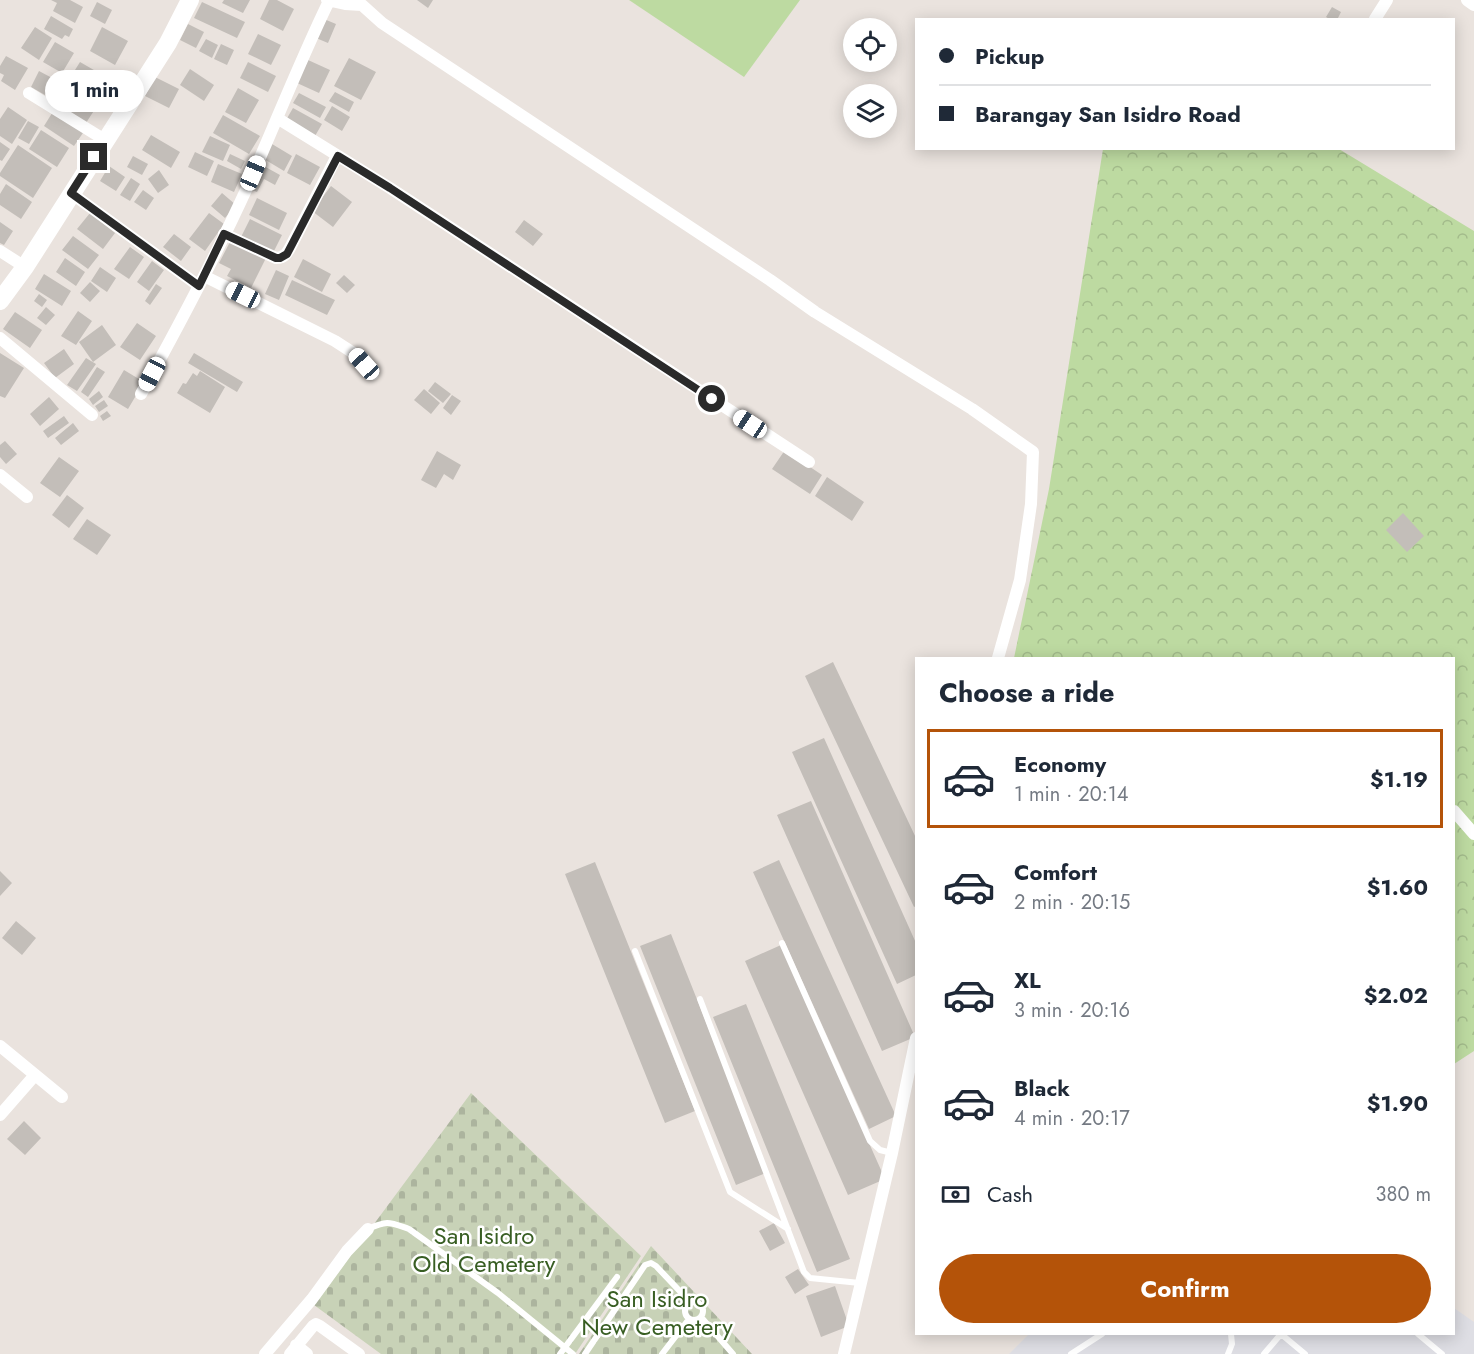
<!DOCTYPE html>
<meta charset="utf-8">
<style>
:root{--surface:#fff;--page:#f6f6f7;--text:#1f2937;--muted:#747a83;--line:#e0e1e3;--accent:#b45309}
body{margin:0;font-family:Jost,sans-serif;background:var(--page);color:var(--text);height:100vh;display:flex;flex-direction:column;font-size:22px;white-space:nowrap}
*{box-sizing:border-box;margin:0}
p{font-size:20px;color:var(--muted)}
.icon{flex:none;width:33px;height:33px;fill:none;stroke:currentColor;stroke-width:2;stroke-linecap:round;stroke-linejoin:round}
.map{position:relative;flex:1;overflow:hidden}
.side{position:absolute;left:915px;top:657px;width:540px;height:678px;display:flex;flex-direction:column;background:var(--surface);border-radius:0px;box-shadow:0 3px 15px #0003}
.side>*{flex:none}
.banner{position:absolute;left:915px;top:18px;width:540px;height:132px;border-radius:0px;box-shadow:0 3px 15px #0003;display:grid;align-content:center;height:132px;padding:0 24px;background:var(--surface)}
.tools{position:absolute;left:843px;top:18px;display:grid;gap:12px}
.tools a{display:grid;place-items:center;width:54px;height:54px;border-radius:50%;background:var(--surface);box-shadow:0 3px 15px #0003;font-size:30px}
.end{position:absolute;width:27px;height:27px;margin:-14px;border:8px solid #2a2a2a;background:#fff;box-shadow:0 0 0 3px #fff}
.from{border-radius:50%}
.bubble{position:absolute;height:42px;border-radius:21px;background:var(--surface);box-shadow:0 3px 15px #0003;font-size:20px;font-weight:700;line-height:42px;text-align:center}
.car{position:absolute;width:18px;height:36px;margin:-18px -9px;border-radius:8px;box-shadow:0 0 4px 2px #0007;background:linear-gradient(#fff 24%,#345 0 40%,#fff 0 76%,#345 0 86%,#fff 0)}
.banner b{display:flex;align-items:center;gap:21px;height:57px;font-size:22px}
.banner b+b{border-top:2px solid var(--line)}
.banner i{width:15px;height:15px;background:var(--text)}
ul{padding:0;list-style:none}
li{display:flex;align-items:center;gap:18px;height:99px;margin:0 12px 9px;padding:0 12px;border:3px solid transparent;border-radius:0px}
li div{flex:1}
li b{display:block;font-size:22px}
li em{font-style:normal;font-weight:700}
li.current{border-color:var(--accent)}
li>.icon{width:54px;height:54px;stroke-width:1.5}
h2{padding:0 24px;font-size:27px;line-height:72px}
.pay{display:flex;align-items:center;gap:15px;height:66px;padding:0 24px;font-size:22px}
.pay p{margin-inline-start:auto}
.primary-button{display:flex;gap:12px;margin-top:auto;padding:12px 24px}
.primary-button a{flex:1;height:69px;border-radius:36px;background:var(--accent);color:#fff;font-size:24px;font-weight:700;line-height:69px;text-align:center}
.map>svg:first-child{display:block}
.industrial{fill:#dedee4}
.grass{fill:#bddaa1}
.cemetery{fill:url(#cemetery-stones)}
.park{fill:url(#park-crowns)}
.building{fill:#c3beb9}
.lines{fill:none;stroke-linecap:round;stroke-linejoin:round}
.lane{stroke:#fff;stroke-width:6}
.street{stroke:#fff;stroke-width:12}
.secondary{stroke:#fff;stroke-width:18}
.route{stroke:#2a2a2a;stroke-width:8}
.labels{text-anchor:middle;stroke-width:5;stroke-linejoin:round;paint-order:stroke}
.park-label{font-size:24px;fill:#385e23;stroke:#fff}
</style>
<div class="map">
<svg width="1474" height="1354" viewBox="0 0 1474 1354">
<defs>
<pattern id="cemetery-stones" width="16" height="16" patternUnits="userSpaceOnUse" patternTransform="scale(1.5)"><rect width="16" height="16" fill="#c8d2b7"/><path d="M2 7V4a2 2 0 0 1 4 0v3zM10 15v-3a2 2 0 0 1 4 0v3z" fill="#acb49e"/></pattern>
<pattern id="park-crowns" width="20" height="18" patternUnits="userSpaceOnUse" patternTransform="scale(1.5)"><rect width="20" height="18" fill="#bddaa1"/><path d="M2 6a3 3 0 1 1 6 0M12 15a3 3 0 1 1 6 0" fill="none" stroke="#a3bb8b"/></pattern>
</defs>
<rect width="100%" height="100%" fill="#eae3de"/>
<!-- industrial -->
<path class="industrial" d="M1454,1308L1474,1322V1354H1009L1029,1334H1454Z"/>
<!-- grass -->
<path class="grass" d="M629,0H800L744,77Z"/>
<!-- cemetery -->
<path class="cemetery" d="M471,1093L641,1256L575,1354H381L314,1305Z
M651,1246L752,1354H579Z"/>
<!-- park -->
<path class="park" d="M1103,149H1339L1474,231V1051L1454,1064V658H1014L1049,489Z"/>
<!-- building -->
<path class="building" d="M51,0H70L83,7L75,23L53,11L57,3Z
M224,0H250L243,13L222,3Z
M269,0H277L294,9L283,31L260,19Z
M417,0H433L428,8Z
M97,2L112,10L105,24L90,16Z
M202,2L245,22L237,38L194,18Z
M1332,7L1341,12L1337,20H1331L1326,17Z
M51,16L73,29L69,37L65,35L62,39L44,29Z
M324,19L336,24L328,43L316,38Z
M188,24L204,32L196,48L180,40Z
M35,27L52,38L39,60L21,48Z
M102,27L128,41L115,65L90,51Z
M258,34L281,45L271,65L248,54Z
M206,39L218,45L212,58L199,51Z
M55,42L74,53L62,73L43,62Z
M221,44L234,50L227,65L214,59Z
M6,56L28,68L15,90L1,81L4,75L0,73V66Z
M349,58L376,72L361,100L334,86Z
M308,60L330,70L319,93L297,83Z
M80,62L106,77L96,93L70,78Z
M248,62L276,76L268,92L240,78Z
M190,69L214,85L204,101L180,85Z
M39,71L54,79L45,95L31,87Z
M155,77L179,89L169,108L145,96Z
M238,88L259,100L246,123L225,112Z
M74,91L97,106L86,123L63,108Z
M335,92L354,102L349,112L329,101Z
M299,93L326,107L320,118L293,103Z
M332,106L350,117L342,131L324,120Z
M8,107L27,120L12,144L0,136V119Z
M293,108L322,124L315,136L286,120Z
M54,110L85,130L74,146L44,126Z
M223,115L260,136L249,154L213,133Z
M28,121L39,127L29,144L18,138Z
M41,130L69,148L57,167L29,149Z
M151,135L180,152L171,168L142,150Z
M210,136L230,145L223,161L202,152Z
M0,142L10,149L2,161L0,160Z
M272,144L292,156L284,171L264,159Z
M18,145L52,168L33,198L0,176V173Z
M195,152L214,161L207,176L188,167Z
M230,154L245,161L241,169L227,161Z
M296,154L320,167L310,185L287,173Z
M133,156L148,164L142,175L127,167Z
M218,164L242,174L234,192L211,182Z
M262,165L280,175L275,185L264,179L257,192L250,189Z
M109,166L125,177L116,191L100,181Z
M159,170L169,185L158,193L148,179Z
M131,178L140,184L130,201L120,195Z
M6,184L32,202L21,219L0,205V194Z
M331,186L352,202L333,227L312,211Z
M143,190L154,198L146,210L134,202Z
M222,193L236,205L225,218L211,206Z
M257,198L287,213L279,230L249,215Z
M90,213L115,233L103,249L77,229Z
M209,213L224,224L205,251L189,239Z
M250,219L282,235L273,253L241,237Z
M524,220L543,234L533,246L515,232Z
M0,222L13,231L4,245L0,243Z
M174,234L191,247L181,261L163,247Z
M73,236L99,255L88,269L62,250Z
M231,240L266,258L251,288L227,276L231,269L219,263Z
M130,247L144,257L129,279L114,269Z
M65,258L85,272L76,286L56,272Z
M303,259L331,274L322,292L294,277Z
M152,261L164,270L149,291L137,282Z
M100,267L116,278L107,292L91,281Z
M276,270L289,276L279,300L265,294Z
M44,274L71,291L62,306L35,289Z
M344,275L355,285L347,293L336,283Z
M292,280L335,300L327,315L285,295Z
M90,282L100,291L90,302L80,293Z
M156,284L162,288L150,305L145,301Z
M39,294L47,300L42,307L34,301Z
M46,307L55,315L46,325L37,318Z
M78,311L92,321L76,345L61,336Z
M15,312L42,330L30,348L3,329Z
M137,323L156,336L140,360L120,347Z
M102,325L116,345L93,362L79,342Z
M64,349L74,364L55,378L44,363Z
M0,353L24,368L5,398L0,396Z
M194,353L243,382L237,392L188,363Z
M86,358L96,364L77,391L67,385Z
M97,367L105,372L88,397L81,392Z
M124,370L144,382L128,409L108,397Z
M200,371L225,387L210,413L177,393L183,383L186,384L193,373L197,376Z
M435,382L451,394L443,403L428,391Z
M424,389L440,403L431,414L414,400Z
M99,391L103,397L93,405L89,399Z
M452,395L461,401L451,415L443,408Z
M49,397L59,409L40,426L30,414Z
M104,400L108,406L99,412L95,406Z
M107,411L111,416L103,421L100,416Z
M64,416L69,423L48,438L43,431Z
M73,423L79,431L61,445L55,438Z
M5,441L17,454L6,464L0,457V445Z
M785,450L822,475L810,494L772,469Z
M437,451L461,465L453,480L444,474L436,488L421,480Z
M59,457L79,471L60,497L40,483Z
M827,477L864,502L852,521L815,496Z
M67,495L84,508L69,528L52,515Z
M1403,513L1424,536L1407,552L1386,530Z
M87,519L111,535L97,555L73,539Z
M833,662L916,838V906L914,907L805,676Z
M824,738L916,943V975L897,984L792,752Z
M811,801L915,1037L882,1051L777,815Z
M779,860L896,1116L869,1129L753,872Z
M595,862L695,1111L665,1123L565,874Z
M0,871L12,883L0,896Z
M16,921L36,938L22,955L2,938Z
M671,934L766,1173L736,1185L640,946Z
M781,945L885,1179L848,1195L745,961Z
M746,1004L850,1259L817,1272L713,1017Z
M24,1121L41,1138L25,1155L7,1139Z
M774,1223L785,1243L770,1251L759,1231Z
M798,1269L809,1285L795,1294L785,1277Z
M835,1286L849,1326L821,1337L806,1296Z"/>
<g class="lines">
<!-- lane -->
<path class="lane" d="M782,943L870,1141L880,1150L892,1153
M635,951L730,1192L788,1229
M700,999L804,1272L810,1278L860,1283
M368,1229C388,1220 389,1222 409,1229L498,1293L573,1354
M685 1311a9 9 0 1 1 18 0a9 9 0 1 1-18 0Z
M701,1317L733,1354
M1281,1334L1305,1354
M1418,1334L1442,1354
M560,1354L617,1277
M585,1354L645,1265L651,1263L656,1266L691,1303
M662,1354L689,1319
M1071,1354L1102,1334
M1228,1354L1232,1344L1231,1334
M1264,1354L1281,1334"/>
<!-- street -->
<path class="street" d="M327,0L345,4L362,5L382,23L770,280L815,312L972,409L1033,452L1031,504L1020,580L998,658
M1467,0L1474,5
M1375,19L1387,0
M29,93L105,140
M277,118L390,188L809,462
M71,193L199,286
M224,234L276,258C285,258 288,252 292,244L337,156
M0,251L25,267
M204,276L335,341L355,354L373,374
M0,338L92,415
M141,394C178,327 214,260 246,190C274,127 299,63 329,1
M0,475L27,497
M1454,811L1474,834
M0,1046L62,1097
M0,1115L35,1075
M296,1345L307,1354
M265,1354L312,1299L347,1251L368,1229
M290,1354L313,1326L316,1324L320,1326L359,1354
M844,1354L892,1153L916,1038"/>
<!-- secondary -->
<path class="secondary" d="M0,301L25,267L168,43L190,0"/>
</g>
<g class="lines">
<!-- route -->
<path class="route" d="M94,157L71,193L199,286L224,234L276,258H280L287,254L338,156L390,188L712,399"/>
</g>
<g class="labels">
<!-- park labels -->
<g class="park-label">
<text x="484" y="1244">San Isidro<tspan x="484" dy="28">Old Cemetery</tspan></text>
<text x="657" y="1307">San Isidro<tspan x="657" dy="28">New Cemetery</tspan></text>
</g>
</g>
</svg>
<div class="tools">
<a><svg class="icon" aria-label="locate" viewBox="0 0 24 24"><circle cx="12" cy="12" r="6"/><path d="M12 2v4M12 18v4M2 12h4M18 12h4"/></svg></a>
<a><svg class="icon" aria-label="layers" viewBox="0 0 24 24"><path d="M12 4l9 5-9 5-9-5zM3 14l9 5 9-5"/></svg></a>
</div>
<i class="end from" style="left:712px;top:399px"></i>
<i class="end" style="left:94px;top:157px"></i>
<div class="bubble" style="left:45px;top:70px;width:99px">1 min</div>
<i class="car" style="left:253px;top:173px;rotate:23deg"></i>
<i class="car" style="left:243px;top:295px;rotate:296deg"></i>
<i class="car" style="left:364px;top:364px;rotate:318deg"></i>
<i class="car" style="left:152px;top:374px;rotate:208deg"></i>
<i class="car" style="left:750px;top:424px;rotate:303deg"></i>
<div class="banner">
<b><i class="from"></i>Pickup</b>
<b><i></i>Barangay San Isidro Road</b>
</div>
<section class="side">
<h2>Choose a ride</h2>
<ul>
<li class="current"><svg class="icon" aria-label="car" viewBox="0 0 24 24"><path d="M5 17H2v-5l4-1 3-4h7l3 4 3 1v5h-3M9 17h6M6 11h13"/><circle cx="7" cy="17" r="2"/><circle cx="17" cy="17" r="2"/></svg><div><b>Economy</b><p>1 min · 20:14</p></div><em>$1.19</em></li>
<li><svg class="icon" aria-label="car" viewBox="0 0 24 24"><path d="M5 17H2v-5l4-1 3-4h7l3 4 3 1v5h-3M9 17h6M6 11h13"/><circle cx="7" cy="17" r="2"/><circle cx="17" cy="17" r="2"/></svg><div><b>Comfort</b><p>2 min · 20:15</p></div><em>$1.60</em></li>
<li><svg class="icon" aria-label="car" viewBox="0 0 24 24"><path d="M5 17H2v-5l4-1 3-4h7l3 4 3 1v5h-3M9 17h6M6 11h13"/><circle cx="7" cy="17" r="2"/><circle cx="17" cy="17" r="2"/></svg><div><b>XL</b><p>3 min · 20:16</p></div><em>$2.02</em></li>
<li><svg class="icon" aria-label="car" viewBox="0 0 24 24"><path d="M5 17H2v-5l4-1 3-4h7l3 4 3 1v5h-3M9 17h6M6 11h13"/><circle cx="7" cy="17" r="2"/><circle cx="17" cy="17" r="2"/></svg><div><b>Black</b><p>4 min · 20:17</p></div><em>$1.90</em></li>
</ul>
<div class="pay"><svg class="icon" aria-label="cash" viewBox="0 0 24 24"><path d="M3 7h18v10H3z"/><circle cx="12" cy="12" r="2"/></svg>Cash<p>380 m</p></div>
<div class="primary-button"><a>Confirm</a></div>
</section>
</div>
